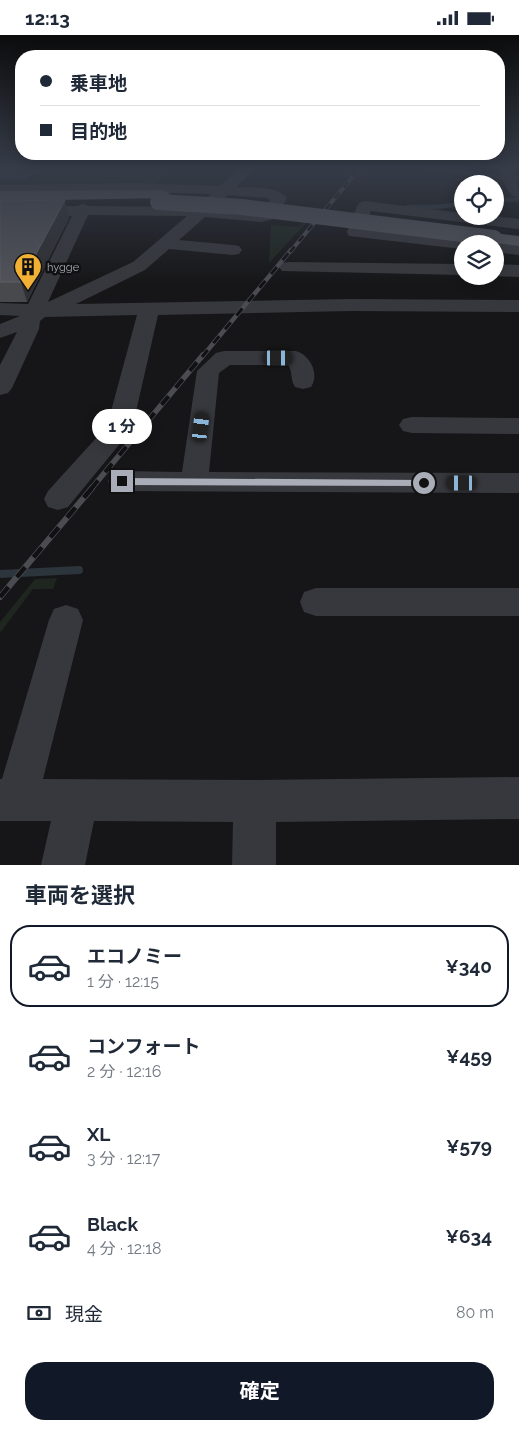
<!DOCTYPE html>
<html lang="ja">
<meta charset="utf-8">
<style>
:root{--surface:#fff;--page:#f2f2f3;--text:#1f2937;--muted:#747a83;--line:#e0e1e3;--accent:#111827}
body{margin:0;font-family:Raleway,"Noto Sans JP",sans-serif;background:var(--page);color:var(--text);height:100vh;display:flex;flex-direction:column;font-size:19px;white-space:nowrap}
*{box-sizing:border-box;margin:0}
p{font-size:16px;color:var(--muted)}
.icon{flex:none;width:28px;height:28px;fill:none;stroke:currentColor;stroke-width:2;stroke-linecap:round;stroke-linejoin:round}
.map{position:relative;height:830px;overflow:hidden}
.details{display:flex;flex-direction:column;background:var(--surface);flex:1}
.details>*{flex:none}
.banner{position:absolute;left:15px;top:15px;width:490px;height:110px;border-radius:20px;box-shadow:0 2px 12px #0003;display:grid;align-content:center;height:110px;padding:0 25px;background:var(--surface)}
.tools{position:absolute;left:454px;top:140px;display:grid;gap:10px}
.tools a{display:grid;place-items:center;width:50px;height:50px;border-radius:50%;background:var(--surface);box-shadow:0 2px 12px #0003;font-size:25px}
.end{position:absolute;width:22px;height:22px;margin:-11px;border:6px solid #a8adb8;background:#111;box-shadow:0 0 0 2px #111}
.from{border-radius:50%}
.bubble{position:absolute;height:35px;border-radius:18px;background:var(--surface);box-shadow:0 2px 12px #0003;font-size:16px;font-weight:700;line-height:35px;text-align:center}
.car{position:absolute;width:15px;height:30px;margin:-15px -8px;border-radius:6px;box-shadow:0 0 4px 1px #0007;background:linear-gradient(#222 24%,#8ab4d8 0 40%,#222 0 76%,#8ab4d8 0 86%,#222 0)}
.banner b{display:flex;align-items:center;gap:18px;height:48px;font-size:19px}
.banner b+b{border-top:1px solid var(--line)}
.banner i{width:12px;height:12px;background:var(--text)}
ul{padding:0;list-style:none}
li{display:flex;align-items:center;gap:15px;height:82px;margin:0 10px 8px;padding:0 15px;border:2px solid transparent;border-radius:20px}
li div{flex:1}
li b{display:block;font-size:19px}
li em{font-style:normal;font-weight:700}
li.selected{border-color:var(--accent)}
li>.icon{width:45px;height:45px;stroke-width:1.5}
h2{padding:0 25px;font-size:22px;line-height:60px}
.pay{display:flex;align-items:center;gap:12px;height:55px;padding:0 25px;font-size:19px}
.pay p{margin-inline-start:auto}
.cta{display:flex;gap:10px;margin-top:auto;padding:10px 25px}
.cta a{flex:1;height:58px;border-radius:20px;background:var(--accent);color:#fff;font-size:20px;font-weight:700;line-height:58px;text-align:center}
.status{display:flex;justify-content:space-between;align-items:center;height:35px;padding:0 25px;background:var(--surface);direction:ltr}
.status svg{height:14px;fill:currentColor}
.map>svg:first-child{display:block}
.green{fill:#1e261f}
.water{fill:#2c353c}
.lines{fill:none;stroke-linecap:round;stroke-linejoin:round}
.stream-far1{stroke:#2c353c;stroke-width:4.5}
.stream{stroke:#2c353c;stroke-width:8}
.street{fill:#37383d;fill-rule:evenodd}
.primary{fill:#53555c;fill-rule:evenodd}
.rail-far3-casing{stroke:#4a4c52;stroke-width:4}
.rail-far2-casing{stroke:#4a4c52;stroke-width:4.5}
.rail-far1-casing{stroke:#4a4c52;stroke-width:5.5}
.rail-casing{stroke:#4a4c52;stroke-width:6}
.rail-far3{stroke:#111113;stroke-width:2.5;stroke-dasharray:7;stroke-linecap:butt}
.rail-far2{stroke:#111113;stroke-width:3;stroke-dasharray:9;stroke-linecap:butt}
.rail-far1{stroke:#111113;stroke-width:4;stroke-dasharray:11;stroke-linecap:butt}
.rail{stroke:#111113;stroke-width:4.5;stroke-dasharray:13;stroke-linecap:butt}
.primary-bridge{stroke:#53555c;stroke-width:16}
.wall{fill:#47494d}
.shaded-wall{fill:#2f3033}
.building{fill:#525359;stroke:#5f6168}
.route{fill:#a8adb8}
.labels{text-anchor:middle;stroke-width:5;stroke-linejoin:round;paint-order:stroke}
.far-poi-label{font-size:11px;fill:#a8adb8;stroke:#111113;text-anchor:start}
</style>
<div class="status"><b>12:13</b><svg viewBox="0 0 49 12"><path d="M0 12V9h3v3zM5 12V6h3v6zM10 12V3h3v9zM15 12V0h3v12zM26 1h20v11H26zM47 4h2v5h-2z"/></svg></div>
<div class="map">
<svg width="519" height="830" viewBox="0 0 519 830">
<rect width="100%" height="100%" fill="#161618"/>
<!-- green -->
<path class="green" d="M0,133H164L159,147L155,149L0,151Z
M303,188H306L269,228L271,190L299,192Z
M57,543L53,554H33L0,598V587L35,544Z"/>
<!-- water -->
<path class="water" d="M37,133L33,135L81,133L42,137L33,139L27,144L0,145V134Z"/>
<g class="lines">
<!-- stream-far1 -->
<path class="stream-far1" d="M428,133L519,144
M495,166L519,164
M408,172H436L462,169"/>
<!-- stream -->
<path class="stream" d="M0,539L79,535"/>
<!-- street -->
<path class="street" d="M240,133H255L236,152C251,153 277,150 287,163L274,184L261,187L205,182L179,205L233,210L239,211L242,215L239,219L233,220L169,214L145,235L76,269L351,264L519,265V277L351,276L158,280L132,394L68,472L58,475L48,472L44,464L48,456L107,391L137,280L45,282L40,286L39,294L12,353L8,358L0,360V330L17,297L0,303V289L20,281L0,280V268L28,269L72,181L0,182V172L77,171L83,169L89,171L197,172L211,159L135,157L0,158V150L135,148L220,151ZM228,160L267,163L270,165L263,177L214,173ZM88,180L187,181L133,227L48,267Z
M500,133H514C515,144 519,150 519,162L512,161C506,152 501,144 500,133Z
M365,166L462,178V181H494L519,184V194L371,176L365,193L462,204L468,205L470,209H462V214L349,201L347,197L357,171L359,168Z
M495,207L519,210V220L495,217V209H489Z
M288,227L462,229V240L282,236L279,232L282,228Z
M495,229L519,230V242L495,241Z
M224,316H296C310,320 320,339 311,352L303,354L295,352C290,345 293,336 288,330H230L219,338L209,437L519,438V458L122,456L112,453L108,446L112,439L122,436L182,437L197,336L216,318Z
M412,382L519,383V399L412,398L403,396L399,390L403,384Z
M316,553H519V581H316L304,577L300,567L304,557Z
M66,570L78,574L83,585L43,744L255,745L519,742V784L276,787V830H232L233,787L94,786L85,830H41L51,786H0V744H2L49,585L54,574Z"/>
<!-- primary -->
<path class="primary" d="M162,155L168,157L170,160L168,163L0,166V156Z
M494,198L519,201V211L488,207L485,203L488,199Z"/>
<defs>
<path id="rail-far3" d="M290,217L360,133"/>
<path id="rail-far2" d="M202,322L291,215"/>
<path id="rail-far1" d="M91,454L203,320"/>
<path id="rail" d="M0,562L92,453"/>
</defs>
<!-- rail-far3 casing -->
<use href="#rail-far3" class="rail-far3-casing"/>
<!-- rail-far2 casing -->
<use href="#rail-far2" class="rail-far2-casing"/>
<!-- rail-far1 casing -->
<use href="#rail-far1" class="rail-far1-casing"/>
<!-- rail casing -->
<use href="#rail" class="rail-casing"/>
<!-- rail-far3 -->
<use href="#rail-far3" class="rail-far3"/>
<!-- rail-far2 -->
<use href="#rail-far2" class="rail-far2"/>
<!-- rail-far1 -->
<use href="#rail-far1" class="rail-far1"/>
<!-- rail -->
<use href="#rail" class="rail"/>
<!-- primary-bridge -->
<path class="primary-bridge" d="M158,167L242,172L494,203"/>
</g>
<!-- wall -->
<path class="wall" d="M0,166L69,183L27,267H0Z"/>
<!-- shaded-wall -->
<path class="shaded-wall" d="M65,165L69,183L27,267L21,247Z"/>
<!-- building -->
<path class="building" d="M65,165L21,247H0V166Z"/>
<!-- sky -->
<linearGradient id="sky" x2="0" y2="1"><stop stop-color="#0c0c0d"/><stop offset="0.53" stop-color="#363c48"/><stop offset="1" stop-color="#363c48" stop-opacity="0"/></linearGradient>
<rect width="519" height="249" fill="url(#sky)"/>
<!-- route -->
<path class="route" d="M122,443L424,445L429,448L424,451L122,450L117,446Z"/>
<!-- icons -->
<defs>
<symbol id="building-pin" viewBox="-11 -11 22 30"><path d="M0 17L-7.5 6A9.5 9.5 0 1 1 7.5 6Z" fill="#f2b134" stroke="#111113"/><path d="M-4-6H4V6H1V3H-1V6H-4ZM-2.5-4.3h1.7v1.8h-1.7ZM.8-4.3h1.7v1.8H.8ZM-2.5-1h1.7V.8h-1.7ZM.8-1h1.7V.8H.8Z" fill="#111"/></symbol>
</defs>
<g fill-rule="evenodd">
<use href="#building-pin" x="12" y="216" width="32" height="43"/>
</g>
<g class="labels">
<!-- far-poi labels -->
<g class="far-poi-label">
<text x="47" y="236">hygge</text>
</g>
</g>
</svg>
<div class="tools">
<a><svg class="icon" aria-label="locate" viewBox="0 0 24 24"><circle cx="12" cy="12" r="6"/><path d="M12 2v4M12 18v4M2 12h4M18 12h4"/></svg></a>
<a><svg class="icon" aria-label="layers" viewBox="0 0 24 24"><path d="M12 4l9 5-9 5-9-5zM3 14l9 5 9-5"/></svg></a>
</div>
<i class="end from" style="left:424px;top:448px"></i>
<i class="end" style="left:122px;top:446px"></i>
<div class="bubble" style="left:92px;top:374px;width:60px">1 分</div>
<i class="car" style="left:278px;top:323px;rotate:90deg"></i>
<i class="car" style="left:201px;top:392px;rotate:7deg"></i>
<i class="car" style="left:462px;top:448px;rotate:270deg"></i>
<div class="banner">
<b><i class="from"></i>乗車地</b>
<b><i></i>目的地</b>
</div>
</div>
<section class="details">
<h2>車両を選択</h2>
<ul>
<li class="selected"><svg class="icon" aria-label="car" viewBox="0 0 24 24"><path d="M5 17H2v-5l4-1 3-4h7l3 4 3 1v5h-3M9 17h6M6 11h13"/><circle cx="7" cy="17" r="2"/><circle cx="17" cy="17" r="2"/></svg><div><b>エコノミー</b><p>1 分 · 12:15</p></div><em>¥340</em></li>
<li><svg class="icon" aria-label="car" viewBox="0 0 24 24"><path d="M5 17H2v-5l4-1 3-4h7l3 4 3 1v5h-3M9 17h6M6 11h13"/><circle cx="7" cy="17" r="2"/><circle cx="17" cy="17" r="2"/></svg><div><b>コンフォート</b><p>2 分 · 12:16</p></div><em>¥459</em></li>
<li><svg class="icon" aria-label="car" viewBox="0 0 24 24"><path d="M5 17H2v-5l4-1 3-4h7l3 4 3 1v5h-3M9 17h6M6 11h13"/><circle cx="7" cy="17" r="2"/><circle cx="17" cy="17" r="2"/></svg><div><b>XL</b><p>3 分 · 12:17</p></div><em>¥579</em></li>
<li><svg class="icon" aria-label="car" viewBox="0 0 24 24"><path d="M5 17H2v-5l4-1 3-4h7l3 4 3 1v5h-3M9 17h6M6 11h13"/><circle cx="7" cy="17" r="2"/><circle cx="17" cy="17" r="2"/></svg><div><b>Black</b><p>4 分 · 12:18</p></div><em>¥634</em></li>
</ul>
<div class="pay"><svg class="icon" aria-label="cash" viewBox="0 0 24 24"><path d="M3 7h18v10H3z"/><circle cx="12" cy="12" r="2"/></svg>現金<p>80 m</p></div>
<div class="cta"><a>確定</a></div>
</section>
